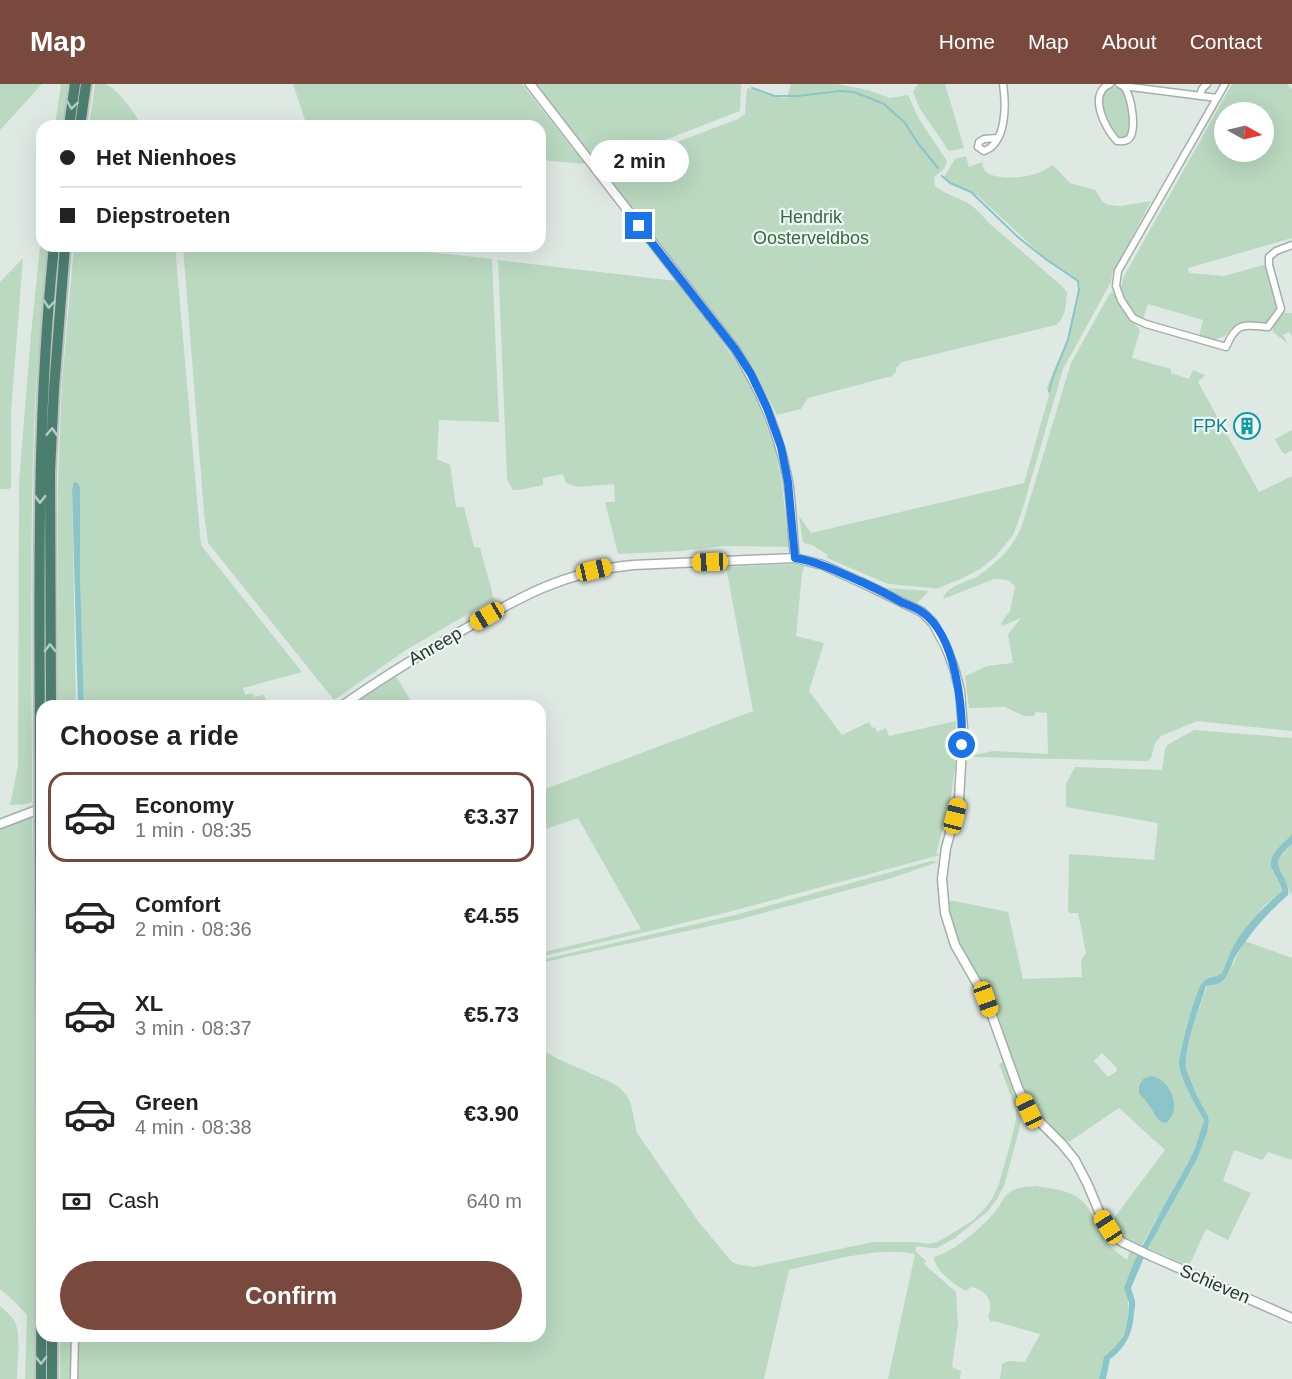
<!DOCTYPE html>
<meta charset="utf-8">
<style>
:root{--surface:#fff;--page:#f2f2f2;--text:#222;--muted:#767676;--line:#e0e0e0;--accent:#7a493e}
body{margin:0;font-family:Helvetica,sans-serif;background:var(--page);color:var(--text);height:100vh;display:flex;flex-direction:column;font-size:22px;white-space:nowrap}
*{box-sizing:border-box;margin:0}
p{font-size:20px;color:var(--muted)}
.icon{flex:none;width:33px;height:33px;fill:none;stroke:currentColor;stroke-width:2;stroke-linecap:round;stroke-linejoin:round}
.map{position:relative;flex:1;overflow:hidden}
.side{position:absolute;left:36px;top:616px;width:510px;height:642px;display:flex;flex-direction:column;background:var(--surface);border-radius:18px;box-shadow:0 6px 24px #0002}
.side>*{flex:none}
.guide{position:absolute;left:36px;top:36px;width:510px;height:132px;border-radius:18px;box-shadow:0 6px 24px #0002;display:grid;align-content:center;height:132px;padding:0 24px;background:var(--surface)}
.needle{width:39px;rotate:98deg}
.controls{position:absolute;left:1214px;top:18px;display:grid;gap:12px}
.controls a{display:grid;place-items:center;width:60px;height:60px;border-radius:50%;background:var(--surface);box-shadow:0 6px 24px #0002;font-size:30px}
.end{position:absolute;width:27px;height:27px;margin:-14px;border:8px solid #1a73e8;background:#fff;box-shadow:0 0 0 3px #fff}
.from{border-radius:50%}
.bubble{position:absolute;height:42px;border-radius:21px;background:var(--surface);box-shadow:0 6px 24px #0002;font-size:20px;font-weight:700;line-height:42px;text-align:center}
.car{position:absolute;width:18px;height:36px;margin:-18px -9px;border-radius:8px;box-shadow:0 0 4px 2px #0007;background:linear-gradient(#f5c518 24%,#345 0 40%,#f5c518 0 76%,#345 0 86%,#f5c518 0)}
.guide b{display:flex;align-items:center;gap:21px;height:57px;font-size:22px}
.guide b+b{border-top:2px solid var(--line)}
.guide i{width:15px;height:15px;background:var(--text)}
ul{padding:0;list-style:none}
li{display:flex;align-items:center;gap:18px;height:90px;margin:0 12px 9px;padding:0 12px;border:3px solid transparent;border-radius:18px}
li div{flex:1}
li b{display:block;font-size:22px}
li em{font-style:normal;font-weight:700}
li.on{border-color:var(--accent)}
li>.icon{width:54px;height:54px;stroke-width:1.5}
h2{padding:0 24px;font-size:27px;line-height:72px}
.pay{display:flex;align-items:center;gap:15px;height:66px;padding:0 24px;font-size:22px}
.pay p{margin-inline-start:auto}
.cta{display:flex;gap:12px;margin-top:auto;padding:12px 24px}
.cta a{flex:1;height:69px;border-radius:36px;background:var(--accent);color:#fff;font-size:24px;font-weight:700;line-height:69px;text-align:center}
header{display:flex;align-items:center;gap:36px;box-sizing:border-box;height:84px;padding:0 30px;background:var(--accent);color:#fff}
header strong{font-size:28px}
nav{display:flex;gap:33px;margin-inline-start:auto;font-size:21px}
.map>svg:first-child{display:block}
.green{fill:#bad9c0;fill-rule:evenodd}
.water{fill:#8bc5ca}
.lines{fill:none;stroke-linecap:round;stroke-linejoin:round}
.stream{stroke:#8bc5ca;stroke-width:2}
.minor-casing{stroke:#a3b0aa;stroke-width:9}
.tertiary-casing{stroke:#a3b0aa;stroke-width:11}
.trunk-casing{stroke:#bdc3c1;stroke-width:14}
.minor{stroke:#fff;stroke-width:6}
.tertiary{stroke:#fff;stroke-width:8}
.trunk{stroke:#4c7e6f;stroke-width:10}
.trunk-bridge-casing{stroke:#bdc3c1;stroke-width:14;stroke-linecap:butt}
.trunk-bridge{stroke:#4c7e6f;stroke-width:10}
.oneway{stroke:#b6ccc4}
.route{stroke:#1a73e8;stroke-width:8}
.labels{text-anchor:middle;stroke-width:4.5;stroke-linejoin:round;paint-order:stroke}
.park-label{font-size:18px;fill:#306b42;stroke:#eff6f2}
.culture-label{font-size:18px;fill:#0d838f;stroke:#eff6f2;text-anchor:end}
.street-label{font-size:18px;fill:#223830;stroke:#eff6f2}
</style>
<header>
<strong>Map</strong>
<nav><a>Home</a><a>Map</a><a>About</a><a>Contact</a></nav>
</header>
<div class="map">
<svg width="1292" height="1295" viewBox="0 0 1292 1295">
<rect width="100%" height="100%" fill="#dfe9e4"/>
<!-- green -->
<path class="green" d="M0,0H42L0,46Z
M61,0H69L62,42H55Z
M95,0C98,0 102,0 105,0C115,2 138,32 141,42H89Z
M293,0H522L585,80L540,76V42H307Z
M534,0H741L740,27L598,82Z
M791,0H837L868,6L890,14L908,11L919,35L947,77L944,85L934,93L935,102C945,110 955,112 966,118C975,123 981,130 988,138L1064,204L1067,209C1066,221 1066,233 1056,241L902,278L896,284V288L892,292L808,314L801,325L777,331L753,287L735,258L603,88L606,85L738,35L745,30L747,4L777,13L787,14Z
M918,0H945L964,64L949,67L920,25L913,8Z
M1232,0H1287L1292,5V154L1188,184L1189,189L1224,192L1267,180V189L1278,223L1266,242L1244,239L1232,244L1225,252L1214,256L1199,252L1203,236L1148,220L1143,235L1135,231L1125,215L1121,204L1123,194ZM1224,28H1263V68H1224Z
M1115,3C1120,4 1121,4 1124,8C1131,17 1132,47 1124,55C1123,55 1121,55 1119,54C1111,49 1099,19 1103,10C1106,5 1111,4 1115,3Z
M966,72L969,83L982,78C983,82 983,85 986,88C996,96 1024,94 1035,90C1042,88 1047,84 1053,81L1070,99L1095,106L1103,118L1109,121L1121,122L1151,117L1112,191L1111,198L1063,285L1022,427L1013,451L995,473L980,485L963,494L936,505L932,504L888,500L827,474L828,471L812,461L803,459L799,432L811,449L1024,399L1049,311L1047,303L1069,251L1070,241L1080,203L1079,198L1045,174L978,112C967,105 954,104 944,93L955,75Z
M42,144V162H48C43,215 38,268 35,321C29,453 32,586 32,718L26,720L10,721L18,682L19,399L31,250Z
M74,162H175L201,461L302,588L243,604L245,611L252,609L254,613L264,611L267,620L279,618L281,622H84L80,488V403L76,398L72,402V406L76,622H58V397L62,299Z
M183,162H376L492,175L499,338L439,336L437,375L450,381L456,423H464L474,463L480,464L494,515L406,566L334,616L208,459L204,429Z
M23,174L11,328V403L9,405H0V198Z
M498,176L676,197L720,255L750,298L775,365L782,400L789,463L723,462L682,467L618,470L605,418H615L614,400L577,403L566,399L563,390L543,394V401L519,406H513L507,395Z
M1113,208L1125,230L1140,246L1132,274L1171,285V289L1189,295L1193,286L1205,291L1198,298L1259,408L1292,392V647L1197,637L1161,652L1155,659L1151,674L1148,677L971,673L970,672L993,667L1048,670L1047,629L1036,628L1034,632H1024L1005,623L969,624L965,592L987,582L1013,579L1008,550L1021,534L1002,542L1001,539L1010,527L1015,503C1010,495 1004,495 994,495L943,515C947,501 966,499 978,492C998,478 1016,461 1023,438L1071,279L1110,209Z
M1284,229H1292V252L1289,248L1283,251L1288,260L1273,248C1272,240 1277,233 1284,229Z
M1292,346V366L1285,370L1282,368L1275,355Z
M796,480L804,482L802,490L796,552L824,559L809,607L842,651L869,638L872,644L875,643L877,648L886,644L889,652L956,637L955,683L951,713L936,770H940V771L725,829L540,873V869L641,845L578,734L540,747V707L753,627L726,483Z
M886,504L929,507L917,519Z
M396,592L414,622H350Z
M1194,646L1292,654V750L1272,773V787L1280,799L1282,807L1264,822L1246,844L1222,889C1216,894 1207,892 1202,899C1195,908 1179,968 1179,980C1179,992 1197,1025 1204,1036L1195,1064L1187,1081L1142,1161L1125,1153L1111,1138L1165,1066L1119,1024L1069,1058L1067,1056L1064,1058C1052,1046 1037,1033 1028,1017C1011,987 1004,949 991,917C975,881 950,860 948,817H955L1008,828L1023,895L1082,893L1081,876L1086,869L1078,829H1070L1068,827L1069,770L1154,776L1158,739L1066,723V700L1075,683L1162,686L1165,666L1167,661ZM1102,969L1116,983L1117,987L1108,993L1094,977ZM1170,1006L1174,1023L1158,1036L1149,1020Z
M32,733C36,920 37,1108 34,1295H25L27,1231L14,1217L0,1205V745Z
M1292,760V808L1288,811L1290,808L1277,780L1278,776Z
M931,777L938,778L892,794L737,836L540,879V876L731,832Z
M1245,857L1292,874V1076L1268,1068L1262,1076L1234,1066L1223,1097L1251,1109L1228,1156L1206,1145L1189,1182L1148,1164L1197,1075L1207,1049L1209,1035L1208,1032L1197,1012L1186,985C1184,962 1199,925 1207,902C1210,901 1217,901 1220,899C1227,895 1240,865 1245,857Z
M540,964L556,974L608,997L619,1003L627,1012L631,1020L637,1049L698,1137L731,1177L736,1180L754,1183L873,1158H916L929,1160L938,1158L972,1137L985,1124L992,1115L999,1100L1011,1057L1016,1035V1026L999,980L1005,977L1024,1023L1019,1046L1004,1102L997,1115L988,1127L955,1154L937,1164H930L917,1162L915,1167L926,1177L924,1180L956,1208L958,1240L952,1283L961,1287L960,1295H888L915,1170C879,1162 825,1178 789,1186L764,1295H77V1253L540,1252Z
M1036,1102C1047,1104 1059,1105 1069,1109C1092,1118 1094,1138 1106,1157C1112,1165 1119,1170 1127,1176L1130,1166L1139,1170L1134,1178L1128,1212V1233L1124,1252L1121,1257L1103,1277L1099,1295H1000L1002,1280L1009,1277L1025,1278L1040,1250L994,1237L991,1238L988,1233C994,1218 987,1206 971,1203L966,1207C955,1201 934,1186 934,1173C955,1167 981,1144 995,1128C1000,1122 1003,1113 1009,1109C1017,1102 1027,1103 1036,1102Z
M0,1222C5,1227 11,1231 14,1236C22,1250 17,1279 17,1295H0Z
M60,1253H72V1295H60Z"/>
<!-- water -->
<path class="water" d="M75,398L78,399L80,403V488L84,622H78L72,406L73,400Z
M1292,750V760C1288,764 1282,769 1279,775C1274,784 1291,798 1288,811C1267,829 1248,851 1234,875C1231,882 1227,895 1220,899C1216,901 1210,901 1206,902C1199,925 1184,962 1186,985L1197,1012L1208,1032L1209,1036L1207,1049L1197,1075L1148,1164L1131,1204C1132,1208 1133,1210 1134,1214C1136,1218 1135,1224 1134,1229C1133,1248 1126,1264 1110,1275L1106,1295H1099L1104,1273L1114,1264L1124,1252L1128,1233L1129,1219L1124,1204L1134,1178L1166,1118L1187,1081L1195,1064L1204,1036C1197,1025 1179,992 1179,980C1179,968 1195,908 1202,899C1207,892 1216,894 1222,889C1227,879 1230,867 1236,858C1248,838 1265,822 1282,807C1281,798 1275,793 1272,785C1266,771 1284,760 1292,750Z
M1151,992C1171,995 1183,1025 1166,1039C1156,1038 1155,1029 1149,1021C1146,1017 1142,1013 1139,1009V1002L1143,995Z"/>
<g class="lines">
<!-- stream -->
<path class="stream" d="M752,4L775,12H798L840,7L853,8L867,13L884,20L905,39L917,58L938,84
M942,92L950,99L971,108L1019,154L1047,176L1078,197L1079,206L1068,256L1054,290L1049,307"/>
<defs>
<path id="minor" d="M1110,0C1087,9 1105,45 1117,57C1120,57 1124,58 1127,56C1138,51 1132,9 1123,2C1122,1 1120,1 1119,0
M1225,0L1118,187L1116,202L1121,216L1133,234L1146,240L1226,263C1237,237 1244,241 1268,243L1281,225L1269,181V173L1276,167L1292,161
M1123,2L1217,14
M1200,12L1202,5L1207,0
M997,54L984,55L979,58L978,63L984,67C1007,59 1006,20 1003,0
M74,1295L75,1252"/>
<path id="tertiary" d="M530,0L735,265C761,306 779,349 788,397C792,422 792,449 795,474
M342,622C377,597 413,575 451,553C513,517 559,488 633,481L795,474L823,481L869,502L922,528L933,539L946,563L954,584L960,607L963,645L959,716L946,764L942,795L945,829L955,861L986,915L1018,1004L1029,1027L1062,1060L1075,1076L1087,1099L1101,1132L1116,1153L1122,1158L1149,1171L1292,1234
M0,740L42,724"/>
<path id="trunk" d="M69,42L75,0
M80,42L86,0
M51,622L50,388L54,305L65,162
M40,708C40,526 35,344 54,162
M40,735L42,1128L41,1295
M52,1295V1252"/>
</defs>
<!-- minor casing -->
<use href="#minor" class="minor-casing"/>
<!-- tertiary casing -->
<use href="#tertiary" class="tertiary-casing"/>
<!-- trunk casing -->
<use href="#trunk" class="trunk-casing"/>
<!-- minor -->
<use href="#minor" class="minor"/>
<!-- tertiary -->
<use href="#tertiary" class="tertiary"/>
<!-- trunk -->
<use href="#trunk" class="trunk"/>
<defs>
<path id="trunk-bridge" d="M40,708V735"/>
</defs>
<!-- trunk-bridge casing -->
<use href="#trunk-bridge" class="trunk-bridge-casing"/>
<!-- trunk-bridge -->
<use href="#trunk-bridge" class="trunk-bridge"/>
</g>
<!-- one-way arrows -->
<defs><path id="oneway-chevron" d="M-2-3.5L2.5 0L-2 3.5" fill="none" stroke-width="1.6" stroke-linecap="round" stroke-linejoin="round" transform="scale(1.5)"/></defs>
<g class="oneway">
<use href="#oneway-chevron" transform="translate(72 21) rotate(99)"/>
<use href="#oneway-chevron" transform="translate(49 220) rotate(95)"/>
<use href="#oneway-chevron" transform="translate(52 348) rotate(-87)"/>
<use href="#oneway-chevron" transform="translate(40 415) rotate(91)"/>
<use href="#oneway-chevron" transform="translate(50 564) rotate(-91)"/>
<use href="#oneway-chevron" transform="translate(41 1276) rotate(90)"/>
</g>
<g class="lines">
<!-- route -->
<path class="route" d="M639,142L735,265L751,290L767,324L781,363L788,398L795,474C820,478 841,489 864,499C877,505 889,511 901,518C908,521 916,524 922,528C956,551 963,623 962,661"/>
</g>
<!-- icons -->
<defs>
<symbol id="building-ring" viewBox="-11 -11 22 22"><circle r="9.5" fill="#eff6f2" stroke="#0f9aa8" stroke-width="1.5"/><path d="M-4-6H4V6H1V3H-1V6H-4ZM-2.5-4.3h1.7v1.8h-1.7ZM.8-4.3h1.7v1.8H.8ZM-2.5-1h1.7V.8h-1.7ZM.8-1h1.7V.8H.8Z" fill="#0f9aa8"/></symbol>
</defs>
<g fill-rule="evenodd">
<use href="#building-ring" x="1232" y="327" width="30" height="30"/>
</g>
<g class="labels">
<!-- park labels -->
<g class="park-label">
<text x="811" y="139">Hendrik<tspan x="811" dy="21">Oosterveldbos</tspan></text>
</g>
<!-- culture labels -->
<g class="culture-label">
<text x="1228" y="348">FPK</text>
</g>
<!-- street labels -->
<g class="street-label">
<text transform="translate(435 562) rotate(-30)" y="6">Anreep</text>
<text transform="translate(1215 1200) rotate(23)" y="6">Schieven</text>
</g>
</g>
</svg>
<div class="controls">
<a><svg class="needle" viewBox="-14 -14 28 28"><path d="M0-13l5 13h-10z" fill="#e53935"/><path d="M0 13l5-13h-10z" fill="#767676"/></svg></a>
</div>
<i class="end from" style="left:962px;top:661px"></i>
<i class="end" style="left:639px;top:142px"></i>
<div class="bubble" style="left:590px;top:56px;width:99px">2 min</div>
<i class="car" style="left:710px;top:478px;rotate:268deg"></i>
<i class="car" style="left:594px;top:486px;rotate:77deg"></i>
<i class="car" style="left:487px;top:532px;rotate:239deg"></i>
<i class="car" style="left:955px;top:732px;rotate:14deg"></i>
<i class="car" style="left:986px;top:915px;rotate:160deg"></i>
<i class="car" style="left:1029px;top:1027px;rotate:335deg"></i>
<i class="car" style="left:1108px;top:1143px;rotate:327deg"></i>
<div class="guide">
<b><i class="from"></i>Het Nienhoes</b>
<b><i></i>Diepstroeten</b>
</div>
<section class="side">
<h2>Choose a ride</h2>
<ul>
<li class="on"><svg class="icon" aria-label="car" viewBox="0 0 24 24"><path d="M5 17H2v-5l4-1 3-4h7l3 4 3 1v5h-3M9 17h6M6 11h13"/><circle cx="7" cy="17" r="2"/><circle cx="17" cy="17" r="2"/></svg><div><b>Economy</b><p>1 min · 08:35</p></div><em>€3.37</em></li>
<li><svg class="icon" aria-label="car" viewBox="0 0 24 24"><path d="M5 17H2v-5l4-1 3-4h7l3 4 3 1v5h-3M9 17h6M6 11h13"/><circle cx="7" cy="17" r="2"/><circle cx="17" cy="17" r="2"/></svg><div><b>Comfort</b><p>2 min · 08:36</p></div><em>€4.55</em></li>
<li><svg class="icon" aria-label="car" viewBox="0 0 24 24"><path d="M5 17H2v-5l4-1 3-4h7l3 4 3 1v5h-3M9 17h6M6 11h13"/><circle cx="7" cy="17" r="2"/><circle cx="17" cy="17" r="2"/></svg><div><b>XL</b><p>3 min · 08:37</p></div><em>€5.73</em></li>
<li><svg class="icon" aria-label="car" viewBox="0 0 24 24"><path d="M5 17H2v-5l4-1 3-4h7l3 4 3 1v5h-3M9 17h6M6 11h13"/><circle cx="7" cy="17" r="2"/><circle cx="17" cy="17" r="2"/></svg><div><b>Green</b><p>4 min · 08:38</p></div><em>€3.90</em></li>
</ul>
<div class="pay"><svg class="icon" aria-label="cash" viewBox="0 0 24 24"><path d="M3 7h18v10H3z"/><circle cx="12" cy="12" r="2"/></svg>Cash<p>640 m</p></div>
<div class="cta"><a>Confirm</a></div>
</section>
</div>
